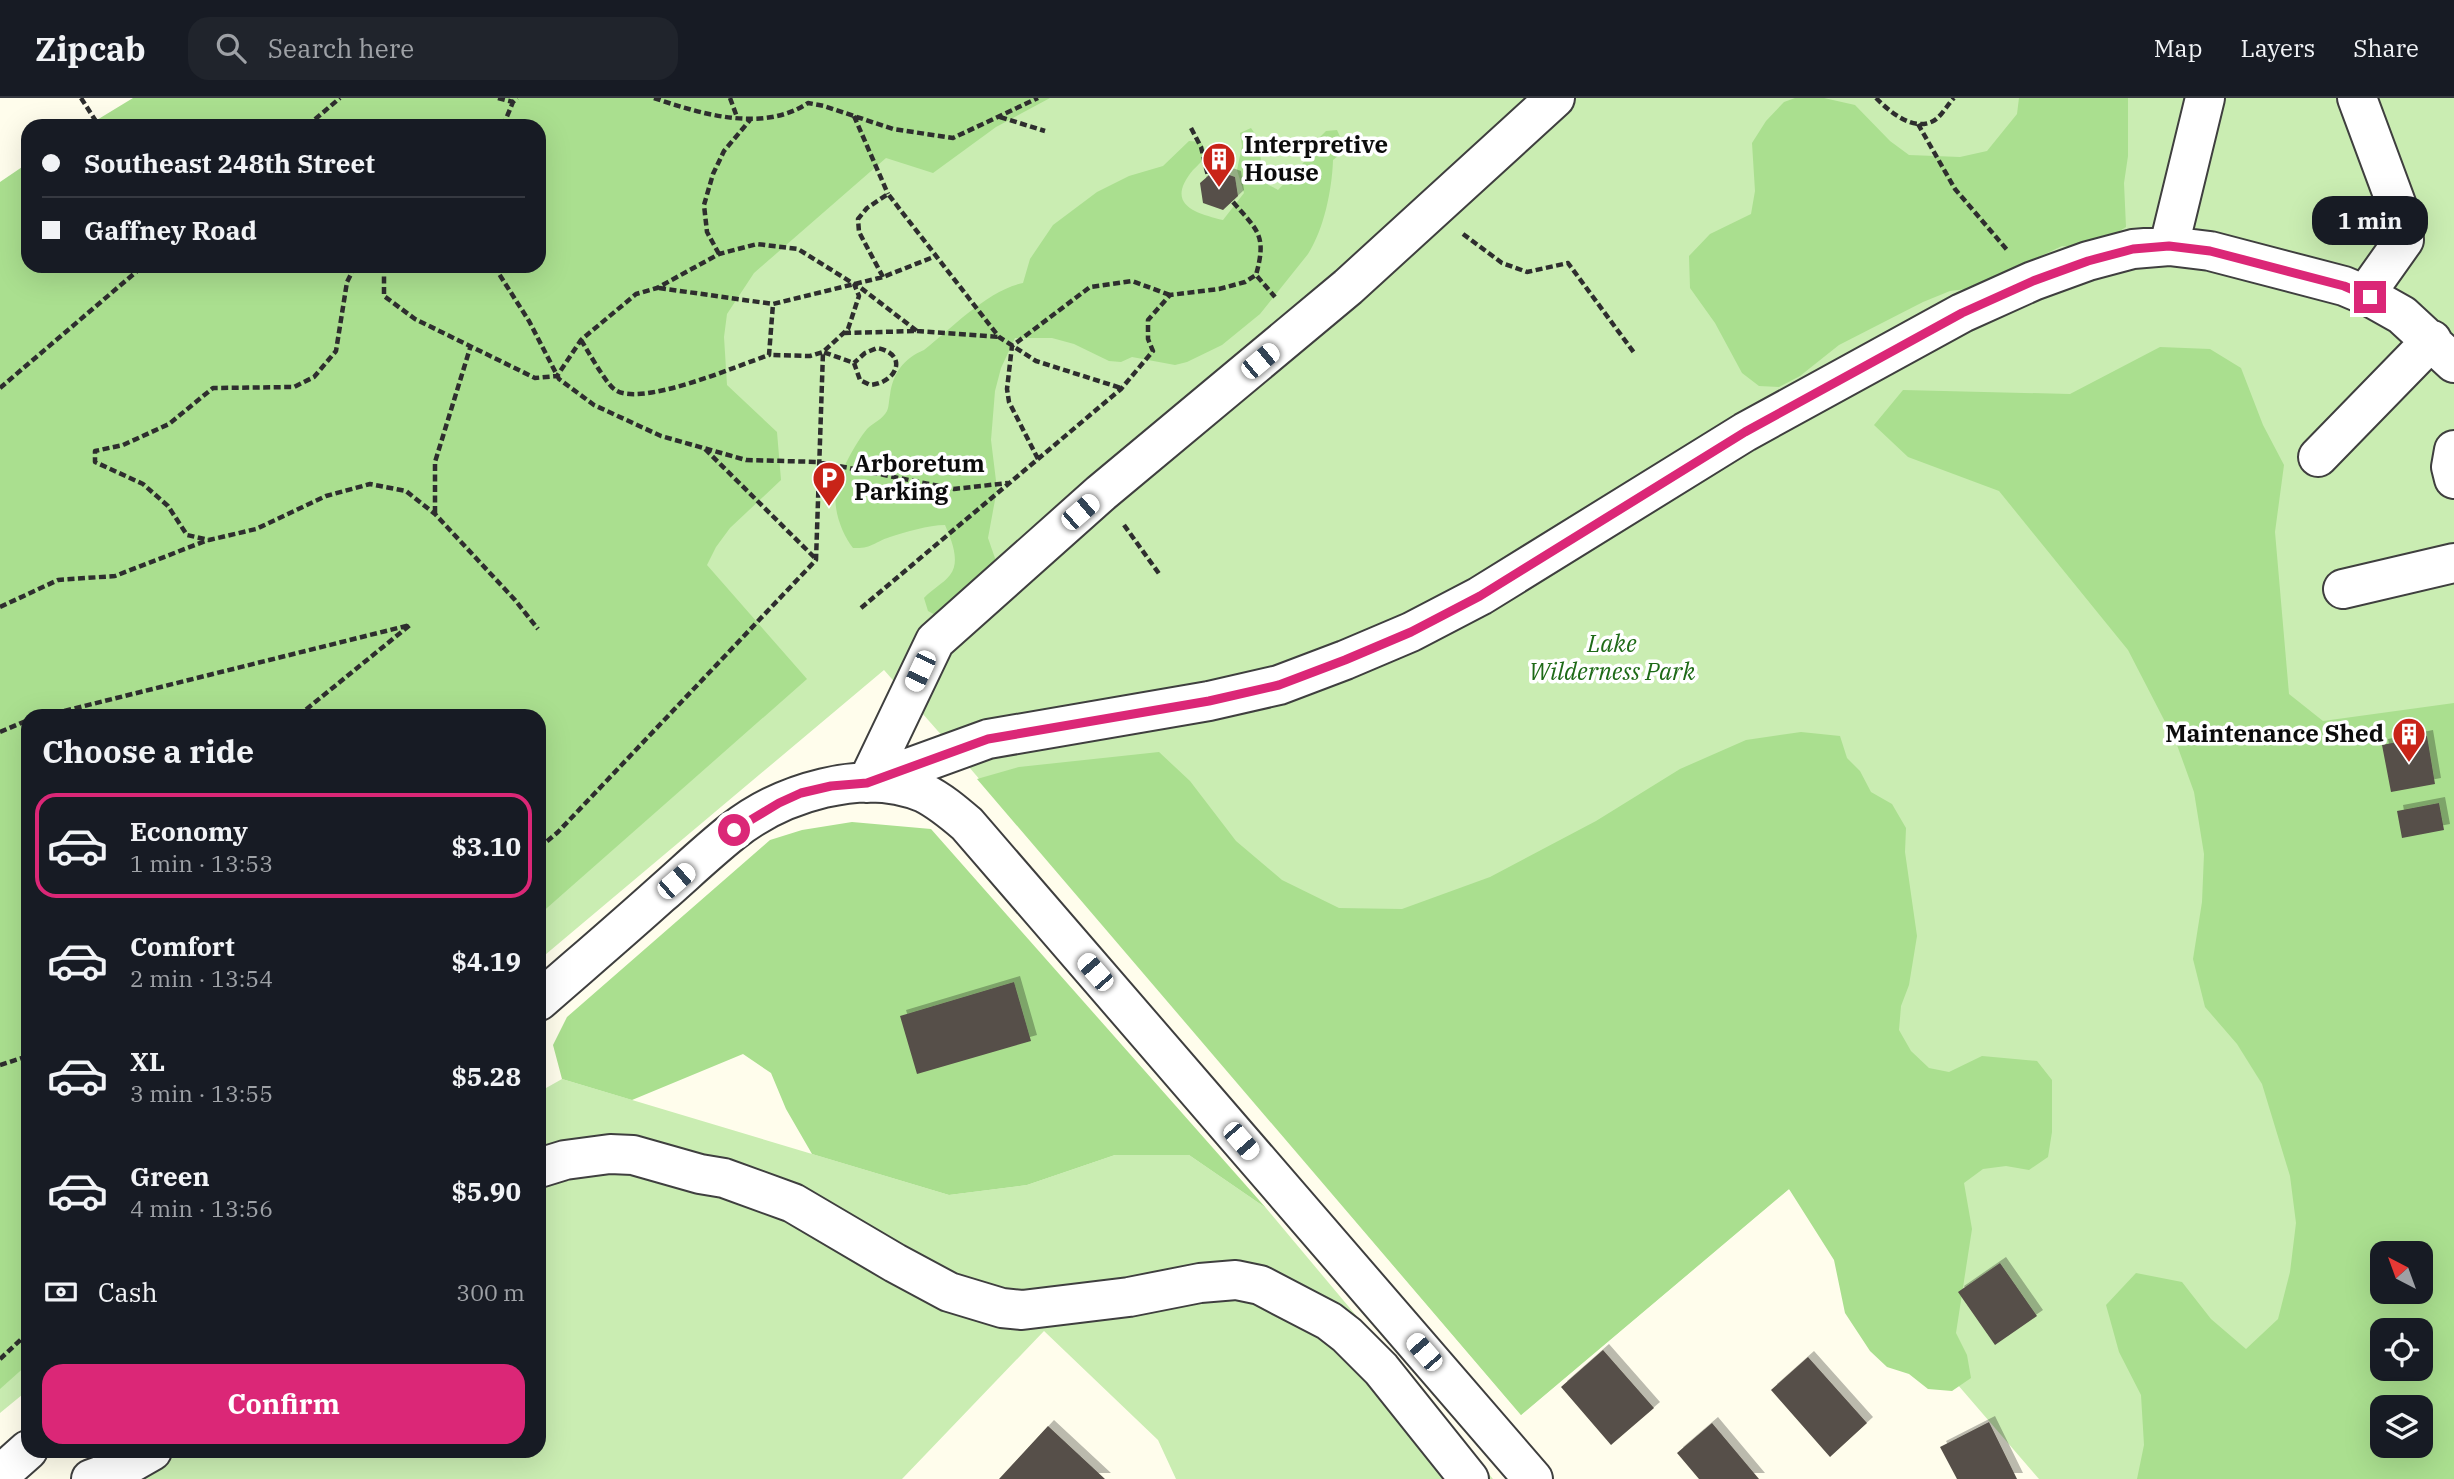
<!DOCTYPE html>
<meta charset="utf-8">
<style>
:root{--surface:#171b24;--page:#20242c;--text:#f1f3f6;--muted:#9ea1a6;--line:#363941;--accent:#db2777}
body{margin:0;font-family:"IBM Plex Serif",serif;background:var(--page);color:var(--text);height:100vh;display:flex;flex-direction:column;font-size:26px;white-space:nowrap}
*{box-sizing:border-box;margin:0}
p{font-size:23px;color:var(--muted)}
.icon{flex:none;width:38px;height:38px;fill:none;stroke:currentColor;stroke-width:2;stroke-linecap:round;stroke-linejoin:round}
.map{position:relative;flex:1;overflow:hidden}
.drawer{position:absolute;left:21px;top:611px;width:525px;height:749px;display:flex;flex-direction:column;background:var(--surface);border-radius:21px;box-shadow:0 7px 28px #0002}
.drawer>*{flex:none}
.top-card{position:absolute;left:21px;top:21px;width:525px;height:154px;border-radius:21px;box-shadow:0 7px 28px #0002;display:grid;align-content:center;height:154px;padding:0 21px;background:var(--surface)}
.needle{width:46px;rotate:319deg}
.fabs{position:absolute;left:2370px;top:1143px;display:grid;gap:14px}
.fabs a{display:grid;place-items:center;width:63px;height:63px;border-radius:14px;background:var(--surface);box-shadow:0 7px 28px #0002;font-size:35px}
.end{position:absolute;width:32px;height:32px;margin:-16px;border:9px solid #db2777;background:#fff;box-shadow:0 0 0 4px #fff}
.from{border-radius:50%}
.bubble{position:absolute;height:49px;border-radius:21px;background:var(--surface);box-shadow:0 7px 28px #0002;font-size:23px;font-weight:800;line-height:49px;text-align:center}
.car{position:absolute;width:21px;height:42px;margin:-21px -10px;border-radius:9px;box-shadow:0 0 5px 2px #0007;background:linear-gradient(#fff 24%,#345 0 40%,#fff 0 76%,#345 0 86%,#fff 0)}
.top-card b{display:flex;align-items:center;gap:24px;height:66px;font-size:26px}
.top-card b+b{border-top:2px solid var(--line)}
.top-card i{width:18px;height:18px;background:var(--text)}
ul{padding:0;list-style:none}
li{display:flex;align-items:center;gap:21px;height:105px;margin:0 14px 10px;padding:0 7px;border:4px solid transparent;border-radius:21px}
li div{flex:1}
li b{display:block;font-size:26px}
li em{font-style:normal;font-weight:800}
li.active{border-color:var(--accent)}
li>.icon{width:63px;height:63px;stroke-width:1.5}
h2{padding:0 21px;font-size:32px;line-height:84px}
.pay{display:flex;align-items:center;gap:18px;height:77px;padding:0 21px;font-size:26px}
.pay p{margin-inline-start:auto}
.cta{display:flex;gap:14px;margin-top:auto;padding:14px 21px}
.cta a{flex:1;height:80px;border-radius:21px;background:var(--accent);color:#fff;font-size:28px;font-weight:800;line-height:80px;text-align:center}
header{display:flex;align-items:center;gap:42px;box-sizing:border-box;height:98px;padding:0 35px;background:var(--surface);border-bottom:2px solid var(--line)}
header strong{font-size:33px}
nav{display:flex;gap:38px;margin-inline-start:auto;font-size:24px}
.search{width:490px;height:63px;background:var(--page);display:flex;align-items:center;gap:18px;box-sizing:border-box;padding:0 24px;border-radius:21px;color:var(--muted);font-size:26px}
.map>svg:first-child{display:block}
.green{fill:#caedb2;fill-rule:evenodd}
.forest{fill:#aadf8f;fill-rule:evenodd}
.building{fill:#564f48;filter:url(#shadow)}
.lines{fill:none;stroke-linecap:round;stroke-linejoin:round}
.minor-casing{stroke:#3f3f3f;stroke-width:42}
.path{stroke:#2e2e2e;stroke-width:4.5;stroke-dasharray:7 3.5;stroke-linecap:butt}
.minor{stroke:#fff;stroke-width:38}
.route{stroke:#db2777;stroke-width:9}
.labels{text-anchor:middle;stroke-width:7;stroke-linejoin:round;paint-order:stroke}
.poi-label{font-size:24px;font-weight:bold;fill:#0c0c0c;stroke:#fff;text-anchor:start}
.park-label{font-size:24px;font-style:italic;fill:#1e6a17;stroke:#fff}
</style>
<header>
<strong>Zipcab</strong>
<div class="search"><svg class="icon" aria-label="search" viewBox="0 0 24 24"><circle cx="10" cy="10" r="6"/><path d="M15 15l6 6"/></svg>Search here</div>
<nav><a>Map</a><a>Layers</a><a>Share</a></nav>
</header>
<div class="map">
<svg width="2454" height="1381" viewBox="0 0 2454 1381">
<defs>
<filter id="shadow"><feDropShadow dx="6" dy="-6" stdDeviation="0" flood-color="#0004"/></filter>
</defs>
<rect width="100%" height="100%" fill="#fffdec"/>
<!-- green -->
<path class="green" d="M188,0H2454V1381H2039L1789,1091L1521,1317L952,649L884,572L539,862V618H28V1292L0,1315V155L28,168H539V28ZM2382,1155H2420V1194H2382ZM2382,1232H2420V1270H2382ZM2382,1309H2420V1348H2382Z
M562,981L949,1097L1027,1087L1115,1057H1189L1266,1110L1493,1381H1176L1158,1342L1044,1233L902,1381H80L112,1353H539V994Z"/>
<!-- forest -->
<path class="forest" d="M133,0H1050L996,29L933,75L886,60L754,175L727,216L724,239L727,287L777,334L781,382L730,430L716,449L707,467L807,581L539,817V618H28V1266L0,1291V84L28,65V168H539V28H87Z
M1795,0H1824L1855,7L1890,43L1909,57L1960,59L1987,53L2017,16L2019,0H2128V58L2124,85L2126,129L2107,141L2086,150L2062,148L1974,190L1950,193L1923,204L1839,247L1800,278L1779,289L1759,288L1742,275L1715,225L1690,190L1689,158L1710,136L1751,116L1755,93L1752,45L1766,23L1784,4Z
M1251,30C1266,49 1257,75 1267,86C1268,87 1277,91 1278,92L1304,64L1317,42L1326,33L1337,32L1342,43V55L1333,62C1332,92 1324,131 1308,156L1260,216L1222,247L1187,264L1175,267L1132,259L1121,264L1109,263L1074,246L1052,240H1015L1001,270L995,293L991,342L997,391L988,440L996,463L939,519L928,513L924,500C932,491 943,486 950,477C961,463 951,441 945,427C928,427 906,434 890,439C874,444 872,451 853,450C842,436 833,412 836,394C838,377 856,344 867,331C873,325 883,321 887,313C889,309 889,301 890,297C893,275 903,261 924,252C952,230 988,192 1023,185L1030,161L1053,127L1097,94L1129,78L1163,68L1189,43L1201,44L1207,55C1203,63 1199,66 1193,72C1164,107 1196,115 1223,122L1244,95L1237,72L1242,48L1240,35Z
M2160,249L2210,251L2241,270L2263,327L2284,367L2275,434L2289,596L2323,623L2454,605V1381H2137L2144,1347L2141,1297L2119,1254L2106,1207L2136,1175L2182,1184L2211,1221L2246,1251L2278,1221L2290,1174L2296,1125L2290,1078L2262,986L2237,946L2205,909L2193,861L2202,804L2204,756L2194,694L2177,647L2128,552L1999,393L1908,359L1874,327L1903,292L2070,296ZM2382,1155H2420V1194H2382ZM2382,1232H2420V1270H2382ZM2382,1309H2420V1348H2382Z
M1801,634L1840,638L1847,660L1860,673L1871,694L1892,706L1906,730L1905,754L1917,838L1909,887L1901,908L1899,932L1911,953L1929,970L1949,974L1982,958L2037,963L2052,982V1034L2048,1059L2029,1072L2006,1068L1983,1071L1964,1085L1972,1131L1956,1235L1967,1257L1971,1280L1952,1293L1928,1291L1909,1276L1887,1269L1870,1253L1845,1215L1834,1162L1789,1091L1521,1317L977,681L1019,669L1159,654L1190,683L1236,743L1282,782L1339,810L1402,811L1490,779L1596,723L1680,671L1746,642Z
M852,724L931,731L1266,1110L1189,1057H1115L1027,1087L949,1097L812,1056L786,1011L771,975L743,956L632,1002L562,981L553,947L567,919L770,742L802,732Z"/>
<!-- building -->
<path class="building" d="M1215,72L1235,79L1238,98L1223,112L1203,105L1200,85Z
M2427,638L2435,686L2391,694L2382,647Z
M2439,705L2444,732L2402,740L2397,713Z
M1014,884L1031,943L917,976L900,918Z
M2000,1165L2037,1218L1995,1247L1958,1194Z
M1603,1252L1654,1310L1611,1347L1561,1289Z
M1808,1259L1867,1325L1830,1359L1771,1292Z
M1989,1324L2017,1381H1957L1940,1349Z
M1712,1325L1759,1381H1699L1677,1355Z
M1048,1328L1105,1381H999Z"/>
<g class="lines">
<defs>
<path id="minor" d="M2357,0L2403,124L2404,142L2365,197
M2169,148L2205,0
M2454,352L2451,369L2454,381
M2318,359L2432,242
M2343,491L2454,465
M867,685L988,641L1209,603L1279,587L1345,562L1411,534L1480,498L1745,334L1962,215L2033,183L2088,163L2133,151L2169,148L2210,153L2344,188L2370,199L2402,217L2454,265
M867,685L935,543L1101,395L1348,189L1555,0
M539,903C579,868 620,833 660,797C684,776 707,754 732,734C781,695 863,669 924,695C940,703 953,714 967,726L1533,1381
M539,1070L565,1062L610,1056L633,1057L700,1076L724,1080L793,1105L895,1165L949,1194L1002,1210L1022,1212L1129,1199L1200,1185L1236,1182L1260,1187L1329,1223L1347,1237L1381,1271L1469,1381
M0,1377L28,1352
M91,1381L124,1369L152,1353"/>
</defs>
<!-- minor casing -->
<use href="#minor" class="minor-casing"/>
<!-- path -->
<path class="path" d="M81,0L99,28
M498,0L513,4
M654,0C701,16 763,35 808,5L824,8L893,31L953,40L1038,0
M730,0L737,19
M1876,0C1890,14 1914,35 1935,22C1942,17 1948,6 1954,0
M854,18L888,96
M1000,19L1045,33
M1918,26L1955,91L2008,153
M307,28L340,0
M503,28L513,4L517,0
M1191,30L1201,49L1208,78
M1233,104C1258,133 1267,137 1256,177
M1463,136L1502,165L1527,174L1568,165L1635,256
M719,156L707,134L704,107L713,76L724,53L750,22
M355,168L347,184L336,253L314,279L294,289L213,290L169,326L123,347L95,353V364L143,386L168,408L187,437L209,442L256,431L326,398L370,386L406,393L435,416L515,502L538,531
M384,168V198L415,221L535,280L557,278L581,242L636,196L657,190L719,156L757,146L798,151L854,186L859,198L848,231L823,254L810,258L769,257
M494,168L529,223L559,281L594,307L661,338L746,362L819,364L954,391L1008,385
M883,179L859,134L858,121L867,110L888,96L999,239L1036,263L1121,290
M659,190L773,206L883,179L936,158
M917,233L999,239
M844,235L917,233L857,187
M581,242C588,253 605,284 614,291C638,311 739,267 769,257L773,206
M0,290L143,168
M705,351L816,461
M1038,361L1009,304L1007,291L1012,248L1090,189L1132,183L1170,197
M435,415V364L471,247
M1124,427L1160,477
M0,509L58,482L115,478L208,442
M861,510L1121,291L1153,253L1148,241V222L1170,197L1219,191L1245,184L1256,177L1275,199
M44,618L410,527L298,618
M0,634L28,622
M539,750L558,734L816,462L823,254L854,265L860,282L870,287C897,285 909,256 877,250L865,255L854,265
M0,967L28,958
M0,1261L28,1235"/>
<!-- minor -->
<use href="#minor" class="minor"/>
</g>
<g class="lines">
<!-- route -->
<path class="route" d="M734,732L779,705L801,695L831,688L867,685L988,641L1209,603L1279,587L1345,562L1411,534L1480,498L1745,334L1962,215L2033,183L2088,163L2133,151L2169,148L2210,153L2344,188L2370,199"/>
</g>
<!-- icons -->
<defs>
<symbol id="building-pin" viewBox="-11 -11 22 30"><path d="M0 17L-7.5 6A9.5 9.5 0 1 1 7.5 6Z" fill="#c92418" stroke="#fff"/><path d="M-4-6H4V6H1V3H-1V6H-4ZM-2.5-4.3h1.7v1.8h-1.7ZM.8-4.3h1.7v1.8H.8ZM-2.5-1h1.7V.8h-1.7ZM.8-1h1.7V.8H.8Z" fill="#fff"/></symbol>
<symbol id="parking-pin" viewBox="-11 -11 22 30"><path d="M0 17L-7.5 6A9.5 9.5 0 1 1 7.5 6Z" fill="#c92418" stroke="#fff"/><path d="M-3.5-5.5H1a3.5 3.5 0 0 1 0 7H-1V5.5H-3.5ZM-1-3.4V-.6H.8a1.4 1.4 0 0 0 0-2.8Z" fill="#fff"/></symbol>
</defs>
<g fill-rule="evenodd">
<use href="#building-pin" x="1200" y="42" width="38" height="52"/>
<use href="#parking-pin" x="810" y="361" width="38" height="52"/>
<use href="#building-pin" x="2390" y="617" width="38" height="52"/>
</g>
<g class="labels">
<!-- poi labels -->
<g class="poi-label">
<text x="1244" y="55">Interpretive<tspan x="1244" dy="28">House</tspan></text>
<text x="854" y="374">Arboretum<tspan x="854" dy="28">Parking</tspan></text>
<text x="2384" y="644" text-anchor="end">Maintenance Shed</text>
</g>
<!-- park labels -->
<g class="park-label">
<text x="1612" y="554">Lake<tspan x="1612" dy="28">Wilderness Park</tspan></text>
</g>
</g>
</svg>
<div class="fabs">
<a><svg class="needle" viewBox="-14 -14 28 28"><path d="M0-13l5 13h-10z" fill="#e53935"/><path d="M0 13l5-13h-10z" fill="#9ea1a6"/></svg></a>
<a><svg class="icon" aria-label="locate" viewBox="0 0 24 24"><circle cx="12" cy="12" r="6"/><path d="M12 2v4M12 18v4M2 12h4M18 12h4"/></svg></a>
<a><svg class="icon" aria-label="layers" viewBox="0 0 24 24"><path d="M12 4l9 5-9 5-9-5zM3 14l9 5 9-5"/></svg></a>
</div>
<i class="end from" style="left:734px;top:732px"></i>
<i class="end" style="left:2370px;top:199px"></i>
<div class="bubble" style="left:2312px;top:98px;width:116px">1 min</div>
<i class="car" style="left:1260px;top:263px;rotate:50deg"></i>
<i class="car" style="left:1080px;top:414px;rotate:49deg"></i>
<i class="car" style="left:920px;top:573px;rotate:205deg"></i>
<i class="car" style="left:676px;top:783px;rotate:49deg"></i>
<i class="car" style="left:1095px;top:874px;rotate:319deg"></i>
<i class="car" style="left:1241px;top:1043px;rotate:139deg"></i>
<i class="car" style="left:1424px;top:1254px;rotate:319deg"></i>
<div class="top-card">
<b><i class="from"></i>Southeast 248th Street</b>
<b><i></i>Gaffney Road</b>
</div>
<section class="drawer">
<h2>Choose a ride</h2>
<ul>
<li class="active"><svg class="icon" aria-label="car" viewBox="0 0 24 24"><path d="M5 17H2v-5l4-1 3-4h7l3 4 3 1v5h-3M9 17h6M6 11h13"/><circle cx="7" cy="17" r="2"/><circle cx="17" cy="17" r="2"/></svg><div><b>Economy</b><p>1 min · 13:53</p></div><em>$3.10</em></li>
<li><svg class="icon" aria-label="car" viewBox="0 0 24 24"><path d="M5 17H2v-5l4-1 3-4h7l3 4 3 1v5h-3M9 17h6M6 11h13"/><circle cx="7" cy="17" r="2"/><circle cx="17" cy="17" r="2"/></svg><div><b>Comfort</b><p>2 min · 13:54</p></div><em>$4.19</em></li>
<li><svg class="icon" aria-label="car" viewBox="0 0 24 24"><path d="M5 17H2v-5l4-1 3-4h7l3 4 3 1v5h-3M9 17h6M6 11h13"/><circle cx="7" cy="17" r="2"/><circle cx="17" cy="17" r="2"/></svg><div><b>XL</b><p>3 min · 13:55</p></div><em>$5.28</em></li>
<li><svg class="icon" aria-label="car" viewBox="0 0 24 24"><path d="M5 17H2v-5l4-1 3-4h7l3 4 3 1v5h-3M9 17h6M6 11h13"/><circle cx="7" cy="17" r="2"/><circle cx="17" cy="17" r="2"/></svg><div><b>Green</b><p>4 min · 13:56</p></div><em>$5.90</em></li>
</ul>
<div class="pay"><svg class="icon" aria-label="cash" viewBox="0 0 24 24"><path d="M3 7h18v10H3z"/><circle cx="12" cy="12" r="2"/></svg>Cash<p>300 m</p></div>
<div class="cta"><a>Confirm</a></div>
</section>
</div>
